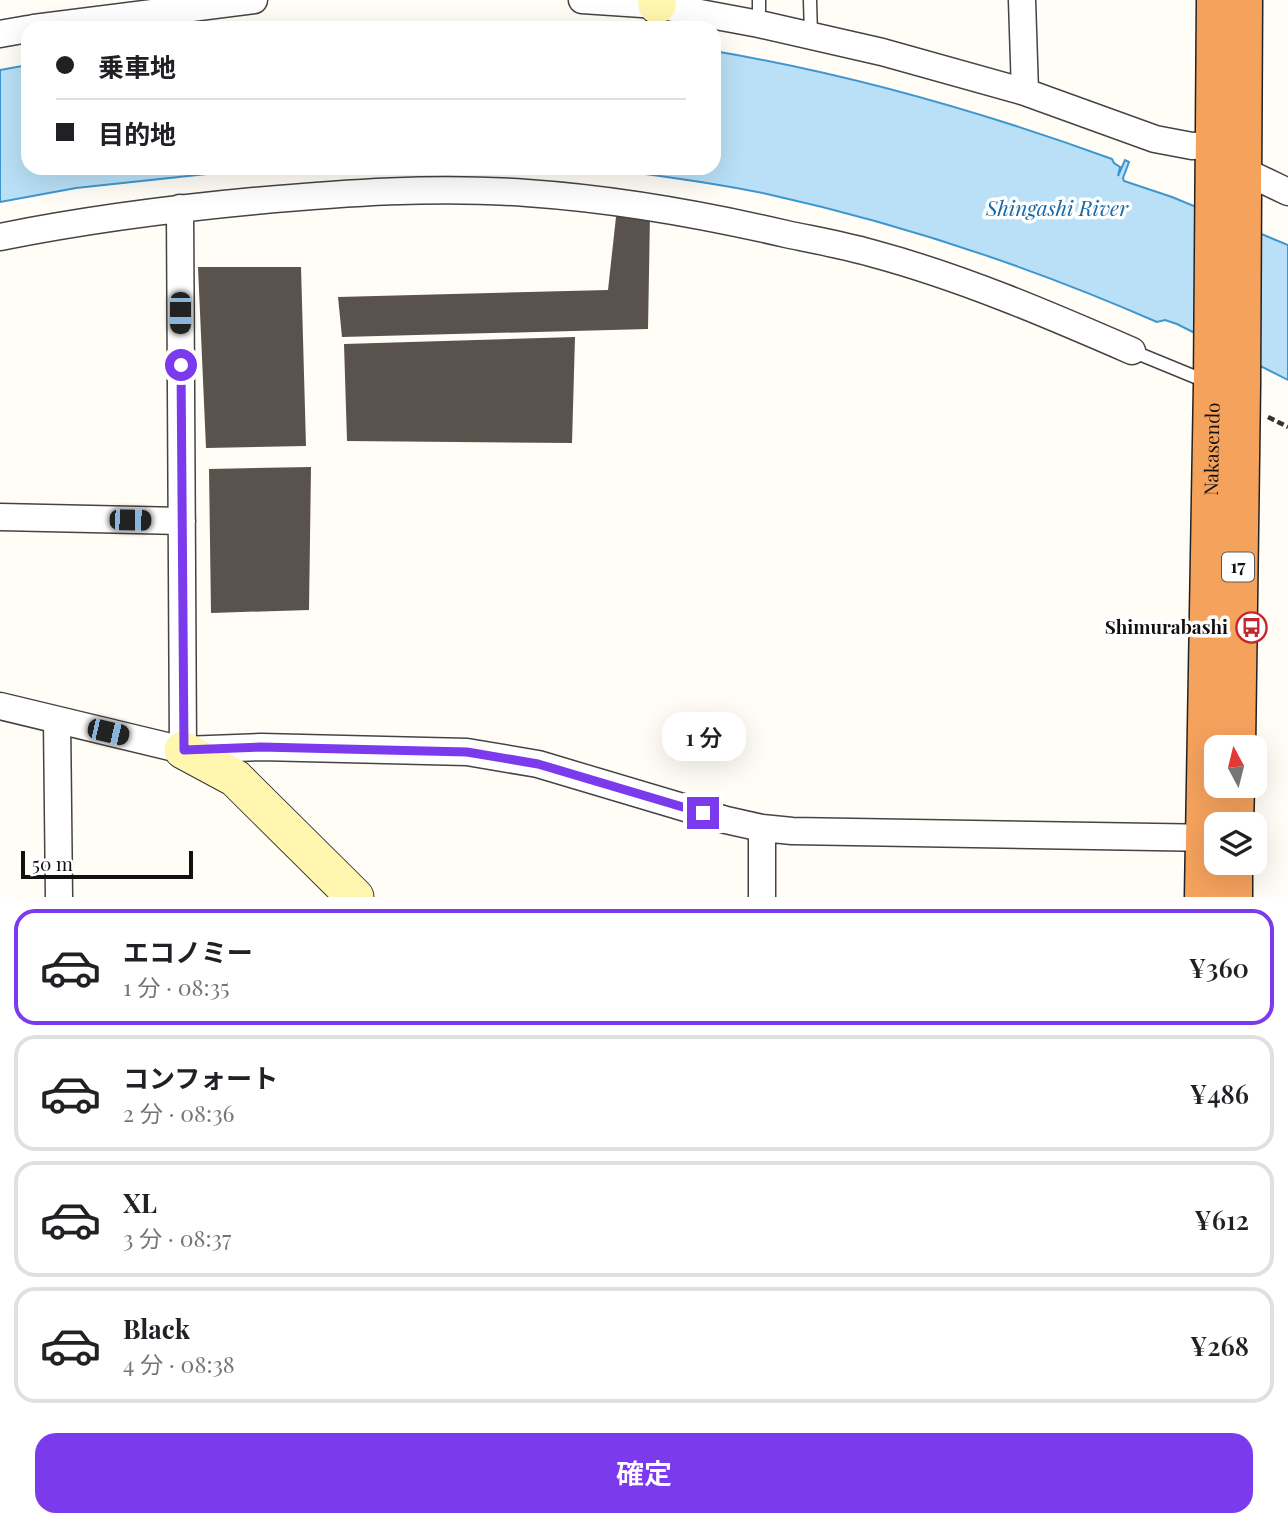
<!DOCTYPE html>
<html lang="ja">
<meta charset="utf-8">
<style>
:root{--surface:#fff;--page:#f2f2f2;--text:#202124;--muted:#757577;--line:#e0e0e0;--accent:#7c3aed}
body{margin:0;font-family:"Playfair Display","Noto Sans JP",serif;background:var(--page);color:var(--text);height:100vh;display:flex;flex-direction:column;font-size:26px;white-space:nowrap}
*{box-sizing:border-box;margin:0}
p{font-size:23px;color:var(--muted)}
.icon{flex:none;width:38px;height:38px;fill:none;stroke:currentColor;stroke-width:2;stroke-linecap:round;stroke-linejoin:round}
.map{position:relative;height:897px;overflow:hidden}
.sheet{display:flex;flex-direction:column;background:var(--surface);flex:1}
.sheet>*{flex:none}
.top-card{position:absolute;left:21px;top:21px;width:700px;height:154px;border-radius:21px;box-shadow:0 7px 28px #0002;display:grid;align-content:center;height:154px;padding:0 35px;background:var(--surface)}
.needle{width:46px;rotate:353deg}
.buttons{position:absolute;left:1204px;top:735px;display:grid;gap:14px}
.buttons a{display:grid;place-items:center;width:63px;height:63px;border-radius:14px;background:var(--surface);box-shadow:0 7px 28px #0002;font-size:35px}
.scale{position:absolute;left:21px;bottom:18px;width:172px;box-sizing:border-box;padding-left:7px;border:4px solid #111;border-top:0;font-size:19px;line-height:24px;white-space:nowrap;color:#111;-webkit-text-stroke:5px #fff;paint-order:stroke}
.end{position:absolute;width:32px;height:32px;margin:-16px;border:9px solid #7c3aed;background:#fff;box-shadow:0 0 0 4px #fff}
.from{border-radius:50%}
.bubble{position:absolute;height:49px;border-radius:21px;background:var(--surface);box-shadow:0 7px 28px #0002;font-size:23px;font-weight:600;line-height:49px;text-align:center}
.car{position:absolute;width:21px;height:42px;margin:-21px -10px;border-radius:9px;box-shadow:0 0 5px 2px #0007;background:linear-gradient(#222 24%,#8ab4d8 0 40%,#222 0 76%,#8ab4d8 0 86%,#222 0)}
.top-card b{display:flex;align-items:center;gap:24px;height:66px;font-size:26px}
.top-card b+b{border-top:2px solid var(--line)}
.top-card i{width:18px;height:18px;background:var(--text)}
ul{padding:12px 0 0;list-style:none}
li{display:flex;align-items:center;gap:21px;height:116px;margin:0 14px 10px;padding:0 21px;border:4px solid var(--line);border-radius:21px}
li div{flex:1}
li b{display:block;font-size:26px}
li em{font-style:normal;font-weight:600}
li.active{border-color:var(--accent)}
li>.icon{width:63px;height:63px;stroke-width:1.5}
.cta{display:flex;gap:14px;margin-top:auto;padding:14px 35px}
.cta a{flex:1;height:80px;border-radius:21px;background:var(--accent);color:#fff;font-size:28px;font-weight:600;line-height:80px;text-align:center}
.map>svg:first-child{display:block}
.water{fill:#b9e0f7;stroke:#3f96cf;stroke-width:2}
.building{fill:#5a524d}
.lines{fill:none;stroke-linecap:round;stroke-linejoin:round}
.lane-casing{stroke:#444;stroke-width:15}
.street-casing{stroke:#444;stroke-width:29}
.secondary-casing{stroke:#333;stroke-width:39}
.highway-casing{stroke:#222;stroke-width:41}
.path{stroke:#333;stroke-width:4.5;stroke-dasharray:7 3.5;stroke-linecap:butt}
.lane{stroke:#fff;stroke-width:12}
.street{stroke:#fff;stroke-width:26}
.secondary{stroke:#fff6b0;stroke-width:37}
.highway{stroke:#f5a25d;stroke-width:38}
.route{stroke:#7c3aed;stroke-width:9}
.labels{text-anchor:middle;stroke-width:7;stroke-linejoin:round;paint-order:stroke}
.shield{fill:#fff;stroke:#585858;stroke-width:2}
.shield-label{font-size:18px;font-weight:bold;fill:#111}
.street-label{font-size:19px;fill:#111;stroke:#fff}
.poi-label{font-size:19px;font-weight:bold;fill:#111;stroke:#fff;text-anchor:end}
.water-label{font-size:21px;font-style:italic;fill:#1768a6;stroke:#fff}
</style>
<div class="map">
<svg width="1288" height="897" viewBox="0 0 1288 897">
<rect width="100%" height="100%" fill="#fffdf5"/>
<!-- water -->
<path class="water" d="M714,51C850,74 983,112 1112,159L1114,163L1120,167L1118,176L1125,160L1129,162L1123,178L1124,181L1172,197L1288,245V380L1177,324L1165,320L1157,322C1029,266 903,224 767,194C713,182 658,176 603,168H714Z
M28,65V168H262L76,188L0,202V70Z"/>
<!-- building -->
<path class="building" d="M650,215L648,329L342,337L338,297L608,290L616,217Z
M198,267H301L306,446L206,448Z
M575,337L572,443L347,441L344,344Z
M311,467L309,610L211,613L209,469Z"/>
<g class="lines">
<defs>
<path id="lane" d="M759,0V24
M810,0L811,36
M1132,351L1210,383"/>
<path id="street" d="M582,0L657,5L759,24L882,52L1025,92L1155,139L1192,146L1215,145
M1022,0L1025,92
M34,28L254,0
M0,34L28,29
M1242,170L1288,192
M180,208L183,750
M0,237C84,220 169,209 254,201C344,193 436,186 527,193C615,199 700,214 786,234C814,240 843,245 871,253C961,277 1047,314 1132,351
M0,517L182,521
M0,706L183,750L261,747L467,752L538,764L726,820L762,828L792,831L1216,838
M57,720L59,897
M762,828V897"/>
<path id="secondary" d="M657,0V5
M183,750L235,778L355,897"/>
<g id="highway">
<path d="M1236,747L1241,386L1243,0"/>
<path d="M1234,824L1235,786"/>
<path id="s1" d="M1204,897L1213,384L1216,0"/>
<path d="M1233,897V863"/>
</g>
</defs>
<!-- lane casing -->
<use href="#lane" class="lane-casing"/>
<!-- street casing -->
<use href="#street" class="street-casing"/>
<!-- secondary casing -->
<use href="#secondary" class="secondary-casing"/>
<!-- highway casing -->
<use href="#highway" class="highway-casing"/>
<!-- path -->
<path class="path" d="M1268,417L1288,427"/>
<!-- lane -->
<use href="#lane" class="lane"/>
<!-- street -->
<use href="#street" class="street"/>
<!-- secondary -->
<use href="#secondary" class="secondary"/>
<!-- highway -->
<use href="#highway" class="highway"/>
</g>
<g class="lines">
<!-- route -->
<path class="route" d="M181,365L184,750L261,747L467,752L538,764L703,813"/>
</g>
<!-- icons -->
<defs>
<symbol id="bus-ring" viewBox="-11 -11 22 22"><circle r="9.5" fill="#fff" stroke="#c4262e" stroke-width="1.5"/><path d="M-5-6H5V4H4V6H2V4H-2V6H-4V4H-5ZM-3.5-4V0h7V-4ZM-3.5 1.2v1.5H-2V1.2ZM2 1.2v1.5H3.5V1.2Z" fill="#c4262e"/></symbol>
</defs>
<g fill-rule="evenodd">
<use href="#bus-ring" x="1234" y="610" width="35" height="35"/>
</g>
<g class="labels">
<!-- shield labels -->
<rect class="shield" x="1222" y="552.5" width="32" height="29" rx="5"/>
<g class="shield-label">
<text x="1238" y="573">17</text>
</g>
<!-- street labels -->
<g class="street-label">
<text dy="7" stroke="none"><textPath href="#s1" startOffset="448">Nakasendo</textPath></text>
</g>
<!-- poi labels -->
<g class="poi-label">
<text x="1228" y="634">Shimurabashi</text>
</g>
<!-- water labels -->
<g class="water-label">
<text x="1057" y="216">Shingashi River</text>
</g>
</g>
</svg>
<div class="buttons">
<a><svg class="needle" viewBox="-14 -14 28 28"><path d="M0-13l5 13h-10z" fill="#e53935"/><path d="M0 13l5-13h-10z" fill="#757577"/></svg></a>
<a><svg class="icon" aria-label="layers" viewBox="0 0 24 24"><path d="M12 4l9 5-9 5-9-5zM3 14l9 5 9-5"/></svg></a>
</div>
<div class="scale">50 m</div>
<i class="end from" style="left:181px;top:365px"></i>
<i class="end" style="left:703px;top:813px"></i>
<div class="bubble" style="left:662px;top:712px;width:84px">1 分</div>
<i class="car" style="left:180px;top:313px;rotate:180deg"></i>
<i class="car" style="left:130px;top:520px;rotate:91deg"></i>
<i class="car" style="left:108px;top:732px;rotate:103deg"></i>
<div class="top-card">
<b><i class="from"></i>乗車地</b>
<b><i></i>目的地</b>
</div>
</div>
<section class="sheet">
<ul>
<li class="active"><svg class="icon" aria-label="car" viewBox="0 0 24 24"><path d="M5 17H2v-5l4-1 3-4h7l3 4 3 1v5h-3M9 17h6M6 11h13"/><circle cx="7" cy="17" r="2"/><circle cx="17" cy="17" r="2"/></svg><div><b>エコノミー</b><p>1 分 · 08:35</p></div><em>¥360</em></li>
<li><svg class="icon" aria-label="car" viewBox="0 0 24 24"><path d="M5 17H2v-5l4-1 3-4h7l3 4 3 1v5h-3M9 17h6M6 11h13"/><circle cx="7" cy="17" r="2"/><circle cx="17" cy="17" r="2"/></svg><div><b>コンフォート</b><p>2 分 · 08:36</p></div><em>¥486</em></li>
<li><svg class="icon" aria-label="car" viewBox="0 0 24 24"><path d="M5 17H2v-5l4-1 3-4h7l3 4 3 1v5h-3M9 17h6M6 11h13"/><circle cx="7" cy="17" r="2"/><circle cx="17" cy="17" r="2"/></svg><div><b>XL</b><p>3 分 · 08:37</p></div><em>¥612</em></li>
<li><svg class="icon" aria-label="car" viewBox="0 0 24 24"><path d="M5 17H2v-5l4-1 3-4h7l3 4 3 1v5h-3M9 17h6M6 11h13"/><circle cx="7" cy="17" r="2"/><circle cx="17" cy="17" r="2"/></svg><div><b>Black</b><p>4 分 · 08:38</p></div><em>¥268</em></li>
</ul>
<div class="cta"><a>確定</a></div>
</section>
